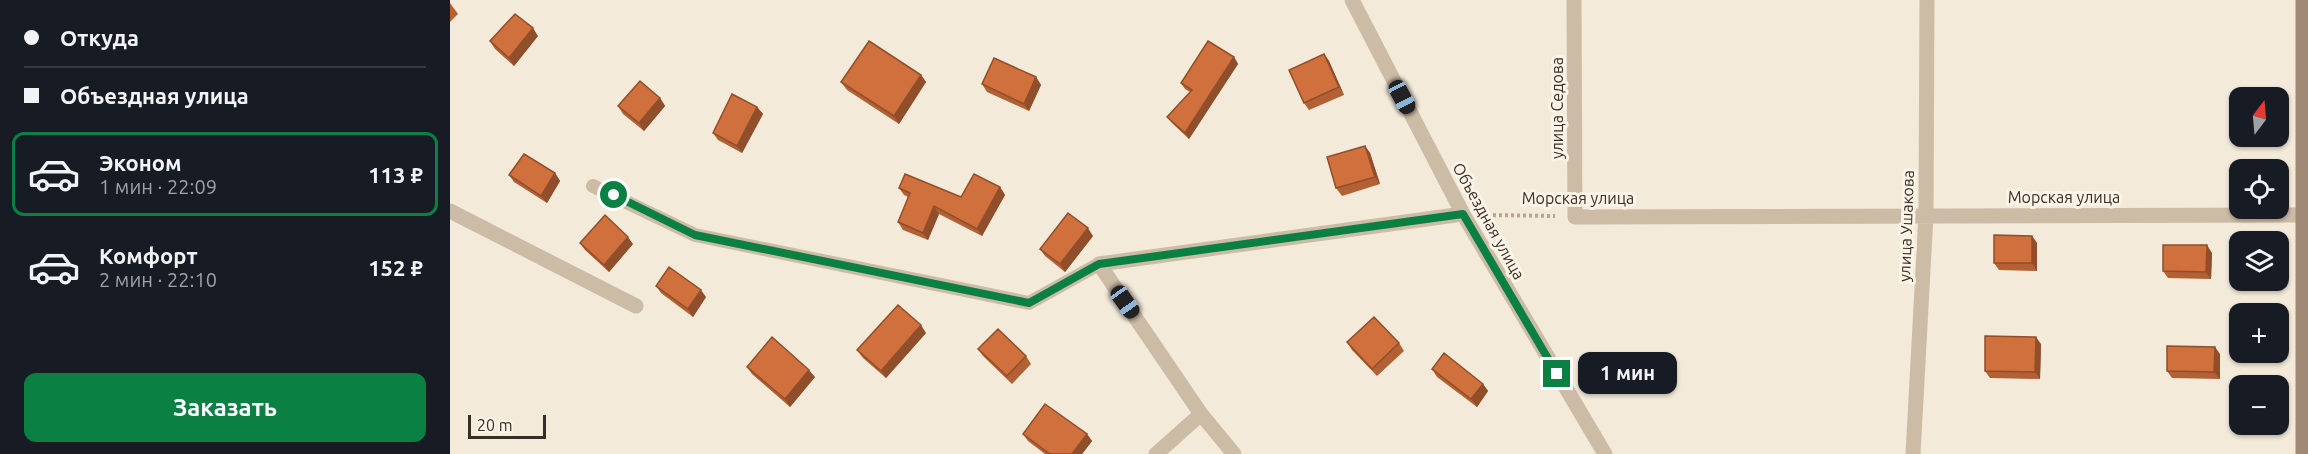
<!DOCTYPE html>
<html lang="ru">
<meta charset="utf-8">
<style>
:root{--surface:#171b24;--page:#242831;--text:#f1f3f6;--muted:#9ea1a6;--line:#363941;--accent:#0b8043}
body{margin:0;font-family:Ubuntu,sans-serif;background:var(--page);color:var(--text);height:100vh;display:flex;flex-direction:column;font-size:22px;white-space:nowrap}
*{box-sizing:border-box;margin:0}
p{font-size:20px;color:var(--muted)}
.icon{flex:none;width:33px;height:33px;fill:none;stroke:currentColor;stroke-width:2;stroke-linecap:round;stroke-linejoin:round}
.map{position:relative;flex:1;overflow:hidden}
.drawer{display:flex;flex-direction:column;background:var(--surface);width:450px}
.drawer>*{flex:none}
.guide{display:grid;align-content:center;height:132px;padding:0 24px;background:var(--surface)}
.needle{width:39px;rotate:16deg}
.tools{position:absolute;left:1779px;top:87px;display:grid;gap:12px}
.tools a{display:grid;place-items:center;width:60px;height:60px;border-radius:12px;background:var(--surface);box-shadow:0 2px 4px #0004;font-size:30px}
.scale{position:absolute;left:18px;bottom:15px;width:78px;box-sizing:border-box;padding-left:6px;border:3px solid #372e27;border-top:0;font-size:16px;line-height:21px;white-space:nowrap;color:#372e27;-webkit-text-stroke:4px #fbf4e6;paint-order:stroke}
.end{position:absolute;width:27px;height:27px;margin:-14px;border:8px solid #0b8043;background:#fff;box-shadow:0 0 0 3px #fff}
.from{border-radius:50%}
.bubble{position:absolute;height:42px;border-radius:12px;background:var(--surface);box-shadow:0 2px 4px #0004;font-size:20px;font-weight:700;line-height:42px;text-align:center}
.car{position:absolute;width:18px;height:36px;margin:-18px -9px;border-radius:8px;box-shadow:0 0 4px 2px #0007;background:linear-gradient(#222 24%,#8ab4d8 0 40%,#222 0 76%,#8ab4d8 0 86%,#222 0)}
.guide b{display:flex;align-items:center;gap:21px;height:57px;font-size:22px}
.guide b+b{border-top:2px solid var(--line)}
.guide i{width:15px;height:15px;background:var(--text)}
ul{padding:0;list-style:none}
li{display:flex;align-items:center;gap:18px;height:84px;margin:0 12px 9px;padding:0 12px;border:3px solid transparent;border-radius:12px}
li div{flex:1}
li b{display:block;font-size:22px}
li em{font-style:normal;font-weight:700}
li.current{border-color:var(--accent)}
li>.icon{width:54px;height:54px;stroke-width:1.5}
.button{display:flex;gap:12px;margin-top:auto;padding:12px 24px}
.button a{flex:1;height:69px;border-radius:12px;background:var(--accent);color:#fff;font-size:24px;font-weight:700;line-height:69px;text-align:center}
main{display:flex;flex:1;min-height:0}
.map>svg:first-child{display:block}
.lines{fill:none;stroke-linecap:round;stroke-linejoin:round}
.path{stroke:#b8a58f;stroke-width:4;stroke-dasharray:3 3;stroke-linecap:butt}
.lane{stroke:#ccbba5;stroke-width:14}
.street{stroke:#ccbba5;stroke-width:15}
.secondary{stroke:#a08a76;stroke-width:15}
.wall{fill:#b26034}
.shaded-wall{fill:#914e2b}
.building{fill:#cf703d;stroke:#914e2b;stroke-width:1.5}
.route{stroke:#0b8043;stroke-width:8}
.labels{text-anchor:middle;stroke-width:6;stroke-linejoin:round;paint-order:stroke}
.street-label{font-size:16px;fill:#372e27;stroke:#fbf4e6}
</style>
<main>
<section class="drawer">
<div class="guide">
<b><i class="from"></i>Откуда</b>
<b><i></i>Объездная улица</b>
</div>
<ul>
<li class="current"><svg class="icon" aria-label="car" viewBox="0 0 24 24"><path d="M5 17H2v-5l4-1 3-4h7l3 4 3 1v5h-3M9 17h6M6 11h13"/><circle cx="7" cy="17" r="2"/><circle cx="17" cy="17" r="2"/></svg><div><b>Эконом</b><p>1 мин · 22:09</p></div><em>113 ₽</em></li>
<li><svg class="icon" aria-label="car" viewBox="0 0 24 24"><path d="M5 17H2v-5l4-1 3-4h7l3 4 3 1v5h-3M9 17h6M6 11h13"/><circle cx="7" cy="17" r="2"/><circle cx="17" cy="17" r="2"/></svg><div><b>Комфорт</b><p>2 мин · 22:10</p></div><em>152 ₽</em></li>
</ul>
<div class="button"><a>Заказать</a></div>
</section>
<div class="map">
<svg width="1858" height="454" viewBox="0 0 1858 454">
<rect width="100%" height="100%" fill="#f3eada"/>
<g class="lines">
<!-- path -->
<path class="path" d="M1037,215L1105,216"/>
<!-- lane -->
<path class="lane" d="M143,186L245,235L579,303L649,264"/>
<!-- street -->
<path class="street" d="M902,0L1013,214L1155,454
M1124,0L1125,217L1858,215
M0,211L186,306
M751,414L784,454
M706,454L751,414L649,264L1013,214
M1463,454L1476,215L1477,0"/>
<!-- secondary -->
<path class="secondary" d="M1853,0V454"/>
</g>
<!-- wall -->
<path class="wall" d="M0,3L8,14L0,22Z
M88,36L64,66L45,49L40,41Z
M874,54L879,61L894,95L859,110L854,103Z
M784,57L788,64L739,139L722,123L717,117L740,92L735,89L731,83Z
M471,75L476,82L449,124L397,90L391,82Z
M586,77L591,85L579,111L537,92L532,84Z
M210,98L215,106L194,131L173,114L168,106Z
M307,107L313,114L292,153L268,140L263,133Z
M915,146L920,153L930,184L892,196L886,188Z
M105,173L110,181L97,203L64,182L59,175Z
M550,187L555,195L532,236L489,214L478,240L453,230L448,222L458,197L454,195L449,188L511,197Z
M643,236L615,272L595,256L590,249Z
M1582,236L1587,243V271L1549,270L1544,263Z
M130,243L183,244L159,272L135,250Z
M1762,253L1761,279L1718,278L1713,271Z
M206,286L256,297L243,317L211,293Z
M476,333L436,378L413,358L407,350Z
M897,342L949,343L954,351L927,376L902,350Z
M1591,344L1590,379L1540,378L1535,371Z
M528,349L576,356L581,364L562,384L533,356Z
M1770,354V379L1722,378L1717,371Z
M297,367L365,377L340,407L302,374Z
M982,369L1033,384L1038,391L1027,407L987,377Z
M573,434H637L642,441L632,454H595L578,441Z"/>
<!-- shaded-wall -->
<path class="shaded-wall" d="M83,28L88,36L64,66L59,58Z
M874,54L879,61L894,95L889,87Z
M784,57L788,64L739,139L735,133Z
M471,75L476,82L449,124L444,116Z
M586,77L591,85L579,111L574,104Z
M210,98L215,106L194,131L189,123Z
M307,107L313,114L292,153L287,146Z
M915,146L920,153L930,184L925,177Z
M105,173L110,181L97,203L91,196Z
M550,187L555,195L532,236L527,229Z
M484,206L489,214L478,240L473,233Z
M638,228L643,236L615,272L610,264Z
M1582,236L1587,243V271L1582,263Z
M178,237L183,244L159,272L154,265Z
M1757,245L1762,253L1761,279L1756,272Z
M251,290L256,297L243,317L238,309Z
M471,325L476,333L436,378L431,371Z
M1586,337L1591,344L1590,379L1585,372Z
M1765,347L1770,354V379L1764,372Z
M359,370L365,377L340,407L335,399Z
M1033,384L1038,391L1027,407L1021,399Z
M637,434L642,441L632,454H622Z"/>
<!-- building -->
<path class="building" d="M65,14L83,28L59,58L40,41Z
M419,41L471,75L444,116L391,82Z
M758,41L784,57L735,133L717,117L742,90L731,83Z
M874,54L889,87L854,103L839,70Z
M544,58L586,77L574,104L532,84Z
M190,81L210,98L189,123L168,106Z
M282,94L307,107L287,146L263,133Z
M915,146L925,177L886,188L877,157Z
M74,154L105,173L91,196L59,175Z
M455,174L511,197L524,174L550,187L527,229L484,206L473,233L448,222L460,193L449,188Z
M618,213L638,228L610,264L590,249Z
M155,215L178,237L154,265L130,243Z
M1544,235L1582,236V263H1544Z
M1713,245H1757L1756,272L1713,271Z
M219,267L251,290L238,309L206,286Z
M448,305L471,325L431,371L407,350Z
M924,317L949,343L922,369L897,342Z
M548,329L576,356L557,376L528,349Z
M1535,336L1586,337L1585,372L1535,371Z
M322,337L359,370L335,399L297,367Z
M1717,346L1765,347L1764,372L1717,371Z
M994,353L1033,384L1021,399L982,369Z
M595,404L637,434L622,454H600L573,434Z"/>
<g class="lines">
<!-- route -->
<path class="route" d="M164,195L245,235L579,303L649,264L1013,214L1107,374"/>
</g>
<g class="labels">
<!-- street labels -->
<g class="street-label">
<text transform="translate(1107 108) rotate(-90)" y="6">улица Седова</text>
<text x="1614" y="203">Морская улица</text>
<text x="1128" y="204">Морская улица</text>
<text transform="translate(1039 221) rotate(61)" y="6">Объездная улица</text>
<text transform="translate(1456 226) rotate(-88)" y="6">улица Ушакова</text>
</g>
</g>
</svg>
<div class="tools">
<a><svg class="needle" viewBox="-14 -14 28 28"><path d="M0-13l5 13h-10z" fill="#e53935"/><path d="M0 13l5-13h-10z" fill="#9ea1a6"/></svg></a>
<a><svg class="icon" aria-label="locate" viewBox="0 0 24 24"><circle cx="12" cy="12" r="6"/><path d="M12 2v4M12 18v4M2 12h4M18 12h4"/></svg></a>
<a><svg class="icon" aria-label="layers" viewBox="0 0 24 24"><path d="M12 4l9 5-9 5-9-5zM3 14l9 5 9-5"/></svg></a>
<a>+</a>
<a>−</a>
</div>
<div class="scale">20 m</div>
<i class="end from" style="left:164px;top:195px"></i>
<i class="end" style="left:1107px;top:374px"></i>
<div class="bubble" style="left:1128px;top:352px;width:99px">1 мин</div>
<i class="car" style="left:952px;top:97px;rotate:152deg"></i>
<i class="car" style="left:675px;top:302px;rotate:145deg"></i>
</div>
</main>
